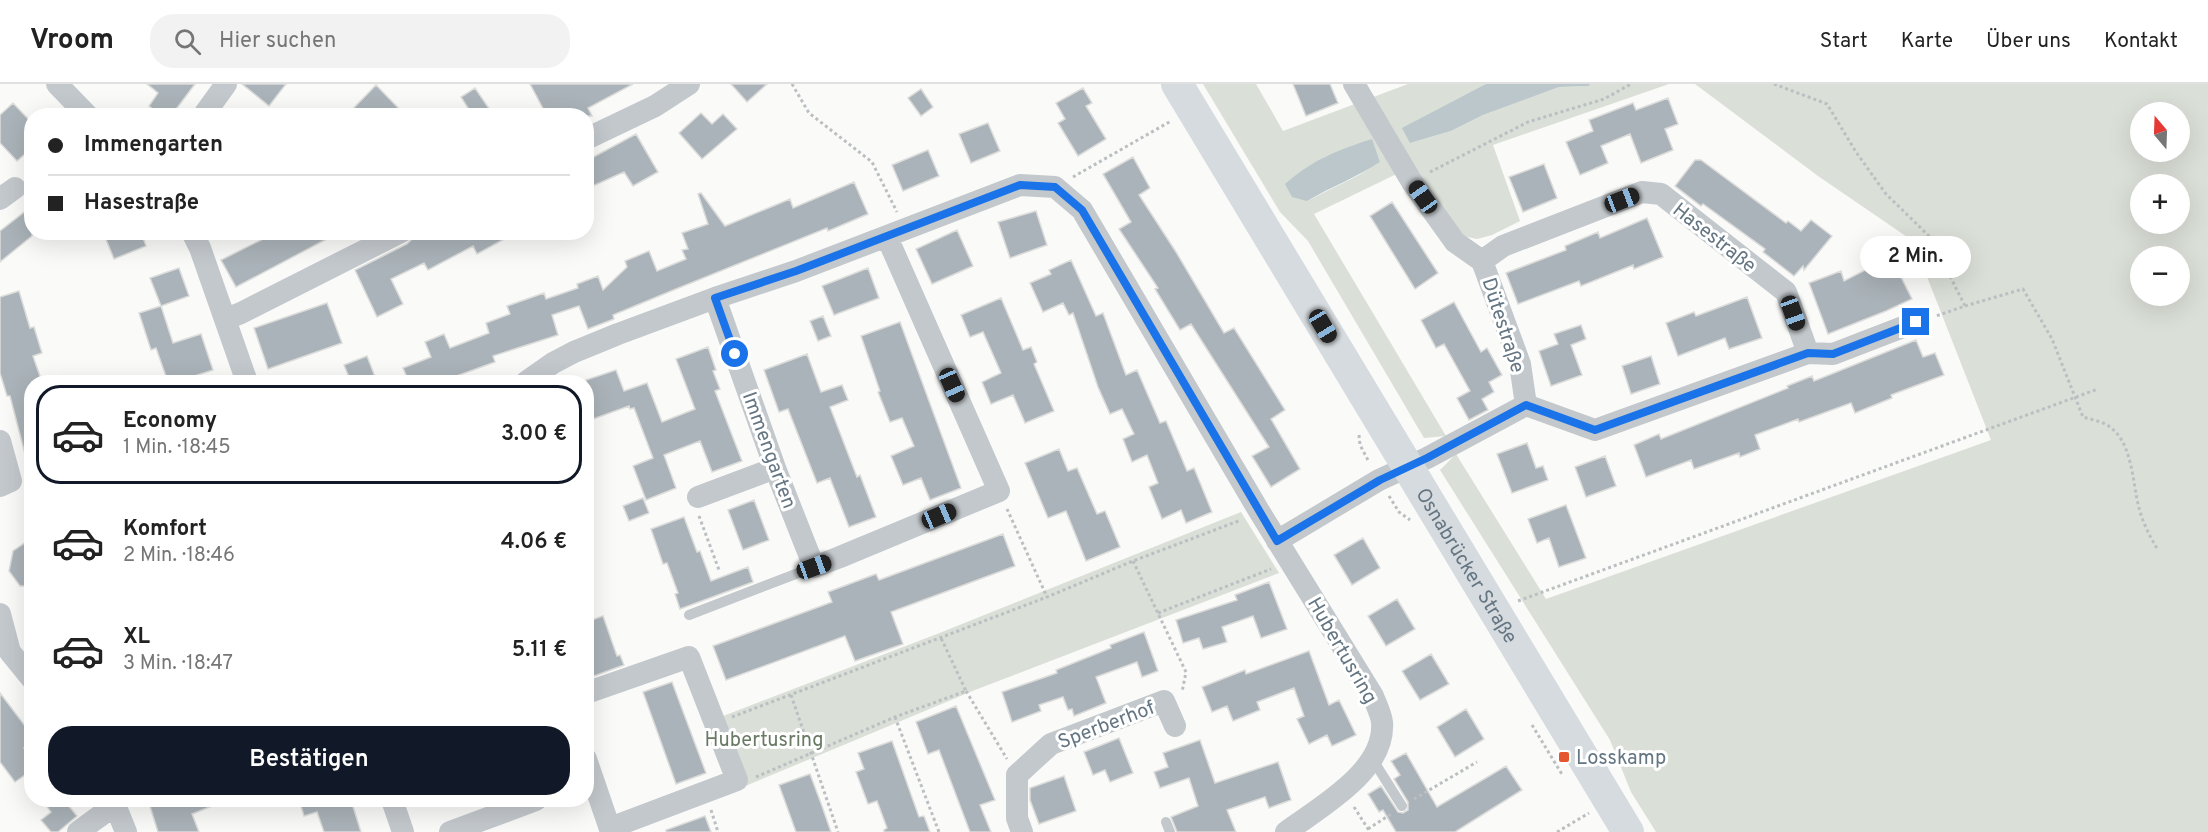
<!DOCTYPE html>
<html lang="de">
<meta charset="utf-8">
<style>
:root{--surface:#fff;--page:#f2f2f2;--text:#222;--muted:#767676;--line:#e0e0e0;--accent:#111827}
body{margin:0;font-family:Overpass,sans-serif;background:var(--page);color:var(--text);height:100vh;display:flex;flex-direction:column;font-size:22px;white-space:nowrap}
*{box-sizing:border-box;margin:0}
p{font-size:20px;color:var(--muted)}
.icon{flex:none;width:33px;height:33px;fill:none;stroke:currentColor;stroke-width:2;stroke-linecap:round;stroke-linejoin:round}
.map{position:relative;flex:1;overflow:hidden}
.panel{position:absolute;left:24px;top:291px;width:570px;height:432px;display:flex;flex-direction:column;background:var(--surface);border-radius:24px;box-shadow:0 6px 24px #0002}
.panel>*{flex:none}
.guide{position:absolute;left:24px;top:24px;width:570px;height:132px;border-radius:24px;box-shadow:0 6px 24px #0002;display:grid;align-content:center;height:132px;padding:0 24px;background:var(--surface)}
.needle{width:39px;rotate:341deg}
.fabs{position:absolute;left:2130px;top:18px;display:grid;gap:12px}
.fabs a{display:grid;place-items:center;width:60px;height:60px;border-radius:50%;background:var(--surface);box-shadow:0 6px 24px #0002;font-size:30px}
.end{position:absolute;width:27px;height:27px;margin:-14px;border:8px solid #1a73e8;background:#fff;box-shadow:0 0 0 3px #fff}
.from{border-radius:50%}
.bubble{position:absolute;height:42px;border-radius:21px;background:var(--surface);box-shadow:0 6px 24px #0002;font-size:20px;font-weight:600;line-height:42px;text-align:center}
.car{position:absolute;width:18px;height:36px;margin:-18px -9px;border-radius:8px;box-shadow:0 0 4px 2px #0007;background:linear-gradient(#222 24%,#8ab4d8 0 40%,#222 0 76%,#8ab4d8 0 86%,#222 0)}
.guide b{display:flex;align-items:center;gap:21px;height:57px;font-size:22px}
.guide b+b{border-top:2px solid var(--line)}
.guide i{width:15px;height:15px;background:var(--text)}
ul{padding:10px 0 0;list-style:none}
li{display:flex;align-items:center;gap:18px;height:99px;margin:0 12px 9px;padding:0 12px;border:3px solid transparent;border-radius:24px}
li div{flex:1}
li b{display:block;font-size:22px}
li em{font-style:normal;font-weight:600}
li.active{border-color:var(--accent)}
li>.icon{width:54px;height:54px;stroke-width:1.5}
.action{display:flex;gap:12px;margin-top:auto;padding:12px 24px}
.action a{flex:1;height:69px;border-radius:24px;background:var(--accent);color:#fff;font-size:24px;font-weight:600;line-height:69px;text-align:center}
header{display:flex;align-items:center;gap:36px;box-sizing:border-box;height:84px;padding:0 30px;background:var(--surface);border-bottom:2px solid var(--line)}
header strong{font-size:28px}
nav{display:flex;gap:33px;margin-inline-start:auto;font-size:21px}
.search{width:420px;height:54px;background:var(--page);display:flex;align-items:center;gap:15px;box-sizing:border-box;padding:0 21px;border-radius:24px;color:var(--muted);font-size:22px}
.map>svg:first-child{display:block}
.green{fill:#dadfd7;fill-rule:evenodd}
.water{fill:#bbc7cb}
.building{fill:#aab3b9;stroke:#dcdcda;stroke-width:1.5}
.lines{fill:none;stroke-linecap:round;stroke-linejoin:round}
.path{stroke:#bbbfc2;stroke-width:3;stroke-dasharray:3 3;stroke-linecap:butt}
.lane{stroke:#c3c8cc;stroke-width:10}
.street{stroke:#c3c8cc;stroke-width:22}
.secondary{stroke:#d6dbdf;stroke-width:32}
.route{stroke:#1a73e8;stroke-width:8}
.poi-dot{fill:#e4572e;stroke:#fff;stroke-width:2}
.labels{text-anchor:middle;stroke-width:6;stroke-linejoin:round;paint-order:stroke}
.street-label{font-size:20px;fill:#657683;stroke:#fff}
.park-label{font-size:20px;fill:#687a64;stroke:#fff}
.poi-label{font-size:20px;fill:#657683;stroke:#fff;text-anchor:start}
</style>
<header>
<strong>Vroom</strong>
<div class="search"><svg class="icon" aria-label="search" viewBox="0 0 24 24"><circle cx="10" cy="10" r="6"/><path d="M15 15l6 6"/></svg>Hier suchen</div>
<nav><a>Start</a><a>Karte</a><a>Über uns</a><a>Kontakt</a></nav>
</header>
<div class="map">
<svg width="2208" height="748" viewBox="0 0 2208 748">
<rect width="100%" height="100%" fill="#fafaf8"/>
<!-- green -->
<path class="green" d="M1203,0H1256L1283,47L1408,0H1486L1410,59L1451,47L1483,31L1559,3L1589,2L1590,0H1669L1493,61L1520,137L1492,151L1477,155L1467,153L1459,149L1413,82L1314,130L1446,352L1424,354L1308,157L1280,128ZM1371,55L1380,78L1359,91L1307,117Z
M1695,0H2208V748H1656L1631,708L1610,656L1440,386L1456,370L1546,515L1991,356L1913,157L1818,92ZM2140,28H2180V68H2140ZM2140,100H2180V140H2140ZM2140,172H2180V212H2140Z
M1241,428L1279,489L975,606L743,703L718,634L937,550Z"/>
<!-- water -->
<path class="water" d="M1486,0H1590L1589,2L1559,3L1483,31L1451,47L1410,59L1402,44Z
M1372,55L1380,78C1357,93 1331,103 1307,117L1292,113L1285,100C1312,76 1338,66 1372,55Z"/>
<!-- building -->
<path class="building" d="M147,0H195L171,32H161L149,22L158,9Z
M242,0H286L269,22Z
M530,0H633L588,24L592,32H547Z
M731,0H767L747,18Z
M1293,0H1330L1338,19L1306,32Z
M376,1L406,32H346Z
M475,4L494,32H473L461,13Z
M1083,4L1092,19L1086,22L1106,55L1078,72L1058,39L1065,35L1056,19Z
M921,5L933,23L921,32L908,14Z
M1668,14L1678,40L1665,45L1673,66L1641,79L1630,50L1601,62L1608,79L1580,91L1566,58L1593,47L1589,36L1633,19L1636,26Z
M13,19L32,39V64L17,77L0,59V31Z
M701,29L712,40L723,30L737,45L702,75L679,49Z
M988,39L1000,67L971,79L959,50Z
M636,50L658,88L633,102L624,88L586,105V77Z
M928,66L939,92L903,107L892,81Z
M1133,73L1150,104L1139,111L1176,168L1224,249L1234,244L1285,326L1271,335L1300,385L1271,403L1252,372L1269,363L1191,240L1180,246L1155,205L1158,204L1119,145L1131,138L1103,90Z
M1695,76H1701L1786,139L1788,137L1801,147L1811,136L1832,152L1804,186L1803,182L1794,192L1763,168L1765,165L1703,120L1701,122L1675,102Z
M1544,80L1557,114L1523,128L1509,93Z
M854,98L868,130L828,147L827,144L676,205L613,231L614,235L588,245L579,222L552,231L558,251L493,272L495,278L440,298H409L403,284L431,273L425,258L444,250L450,264L489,249L486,239L510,230L507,222L544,209L546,215L578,204L577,200L598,192L603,206L627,183L625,177L649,167L657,187L686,175L682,166L688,165L682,149L708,140L698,110L701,109L725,142L790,115L793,124Z
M1392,118L1438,189L1415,205L1370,132Z
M32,122V152L0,178V147Z
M1036,127L1047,161L1010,174L998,138Z
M1647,134L1663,173L1634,185L1633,181L1581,202L1579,197L1518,220L1506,189L1566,166L1565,162L1598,148L1600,154Z
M957,146L973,182L932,200L916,165Z
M103,148H141L146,162L114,175Z
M277,148H340L236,203L221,176Z
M423,148H517L477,170L473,162L428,186L424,179L391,195L403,220L377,233L355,186L407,160L413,154Z
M1891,173L1912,215L1886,227L1828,250L1809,199L1841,187L1844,197Z
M1071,176L1096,232L1103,229L1126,291L1137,286L1160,339L1166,337L1187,387L1194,384L1212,428L1186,439L1181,426L1162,435L1149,403L1158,399L1147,371L1132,378L1123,355L1134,350L1122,325L1110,330L1098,303L1073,229L1069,231L1063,219L1043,228L1030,199L1051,190L1049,186Z
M179,184L189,212L161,222L150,194Z
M868,184L879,214L834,231L822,202Z
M19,207L30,244L34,243L42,269L33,272L42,298H32V373L26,374L10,312H7L0,289V213Z
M1747,213L1762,254L1729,265L1725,254L1678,272L1666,239L1694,228L1696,232Z
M1001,214L1023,266L1031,263L1037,278L1034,280L1054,327L1025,339L1013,311L991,320L982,298L1001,289L983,248L970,253L961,231Z
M1454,218L1481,268L1487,264L1502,291L1489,298L1494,308L1482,315L1488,326L1469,336L1457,314L1470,307L1444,260L1436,264L1421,236Z
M327,219L342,259L268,285L254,244Z
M161,222L173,259L201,250L213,286L176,298H168L156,264L151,266L139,229Z
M823,232L831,252L818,257L810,237Z
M900,238L961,404L930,416L921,394L903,401L891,372L914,362L902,334L890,338L878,308L880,307L861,252Z
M1581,241L1586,255L1571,261L1582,291L1551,302L1539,267L1558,260L1554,250Z
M1916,256L1923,273L1935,269L1944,291L1891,311L1892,314L1855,329L1851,319L1799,338L1798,335L1755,351L1760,365L1740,373L1739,369L1694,385L1691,376L1646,393L1634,361L1659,350L1661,355L1788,304L1787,302L1812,292L1814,297Z
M708,263L716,286L713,287L720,305L715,307L742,377L712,388L700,357L664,371L676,404L646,416L633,382L653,374L634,324L630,325L629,322L593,335L586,317V296L616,286L624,307L647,299L662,338L695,325L676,275Z
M807,270L821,308L842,301L848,316L830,323L857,393L860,391L876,433L849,443L830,394L817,399L788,325L779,328L764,286Z
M367,272L377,298H351L344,281Z
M1651,272L1660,300L1631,310L1622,282Z
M1527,359L1536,384L1543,382L1548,396L1512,409L1497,370Z
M1059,365L1068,387L1077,384L1097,430L1105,427L1120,463L1086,477L1066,427L1048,434L1025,379Z
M1605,372L1616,402L1586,413L1575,383Z
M643,414L649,429L629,437L623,422Z
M754,416L769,456L743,466L728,426Z
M1566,421L1586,474L1559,483L1549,454L1537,459L1528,435Z
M684,433L697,468L700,467L711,497L748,483L753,498L680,525L675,510L678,509L667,479L663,480L651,445Z
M1003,450L1015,482L891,528L903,560L855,577L845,552L726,596L713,562L832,518L828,508L876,490L879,496Z
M32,454V502H20L9,487L13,467Z
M1363,454L1380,484L1352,501L1334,471Z
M1269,498L1287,545L1261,554L1253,532L1222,543L1227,558L1203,565L1199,554L1183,559L1176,536L1237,516L1235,511Z
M1397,515L1415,545L1386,562L1368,532Z
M603,532L617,572L620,571L624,581L586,595V538Z
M1144,548L1158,587L1142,593L1137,578L1096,593L1106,619L1074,632L1072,625L1068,626L1063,613L1039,621L1041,627L1012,638L1002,608L1057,589L1056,586L1111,564L1110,561Z
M1309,567L1329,621L1339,616L1356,651L1332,662L1327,651L1309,660L1297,635L1304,632L1294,604L1257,618L1260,626L1233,637L1227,622L1212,628L1202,603L1245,586L1246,590Z
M1431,570L1449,600L1420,616L1402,587Z
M672,598L706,689L676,700L643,608Z
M0,609L32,651V659L24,664L32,675V686L15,698L0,678Z
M956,622L995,716L980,721L991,748H970L939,666L928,670L916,638Z
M1466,625L1484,655L1455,673L1437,643Z
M1119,654L1133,689L1110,698L1105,686L1093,691L1084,668Z
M1200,656L1215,699L1278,678L1291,716L1269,724L1265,713L1227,726L1236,748H1177L1171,733L1198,722L1189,694L1160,704L1154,688L1168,683L1163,669Z
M892,657L919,733L924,732L930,748H884V746L887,744L877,717L868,720L856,688L864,685L858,669Z
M1406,669L1437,723L1506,682L1522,706L1455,748H1396L1383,726L1379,728L1368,710L1381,702L1398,728L1403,729L1408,726V718L1394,695L1400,691L1391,677Z
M810,690L822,722L831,748H796L779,701Z
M1064,692L1076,727L1039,740L1030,716V704Z
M42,716H64L77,732L58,748H51L41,736L51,728Z
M148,716H225V717L192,730L199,748H158Z
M309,716H351L361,748H324L317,728L304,732L300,719Z
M705,732L711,748H666V746Z"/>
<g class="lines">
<!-- path -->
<path class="path" d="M792,0L809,29L872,78L897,128
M1774,0L1827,20L1856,68L1886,110L1930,153L1965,222L1936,232
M1430,88L1528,38L1604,15L1631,0
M1073,93L1171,37
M1965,222L2023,205L2052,255L2083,333C2090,335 2099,337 2105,340C2133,354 2132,398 2139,424C2143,439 2150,453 2158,466
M1359,351L1360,361L1369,378
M1389,412L1399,428L1410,436
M1007,425L1047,513
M699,432L719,486
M1133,477L1186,588L1182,608
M1518,517L2098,305
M1158,529L1271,485
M966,607L1007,675
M791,611L838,748
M732,633L1047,513L1133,477L1241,436
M895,633L939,748
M1532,641L1563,692
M756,693L895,633L966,607L941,554
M1414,715L1477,678
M1354,723L1370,748
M711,726L718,748
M1368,745L1391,730
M1557,748L1589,729"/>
<!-- lane -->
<path class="lane" d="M689,531L814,483
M1373,676L1402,722
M1166,738L1170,748"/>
<!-- street -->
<path class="street" d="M57,0L88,32
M203,32L226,0
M586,55L655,22L689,0
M0,115L15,104
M192,148L200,164L247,298
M1482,177L1503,162L1642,108L1661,110L1786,208L1808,269L1595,346L1526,321
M715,214L775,384L814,483L840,473L999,407L887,153
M226,235L241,229L401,148
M1808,269L1833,270L1916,238
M526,298L553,279L574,268L618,250L715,214L796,187L1020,101L1055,103L1082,126L1259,427L1373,612C1376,620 1381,630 1382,638C1386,687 1320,723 1286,748
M0,357L11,397L0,402
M698,413L775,384
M1277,457L1379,396L1427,374L1526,321L1520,280L1482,177L1455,158L1412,98L1354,0
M0,530L10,568L32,595
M586,609L689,573L737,696L610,744
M586,675L611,748
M113,716L126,748
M392,716L403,748
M78,748L115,721
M450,748L536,716
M1022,748L1017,734V691L1051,660L1164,617L1175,642"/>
<!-- secondary -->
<path class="secondary" id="s1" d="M1177,0L1628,748"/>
</g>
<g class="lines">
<!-- route -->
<path class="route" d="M735,270L715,214L796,187L1020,101L1055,103L1082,126L1277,457L1380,396L1427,374L1526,321L1595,346L1808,269L1833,270L1916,238"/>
</g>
<!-- markers -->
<rect class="poi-dot" x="1558" y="667" width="12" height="12" rx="3"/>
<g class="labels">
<!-- street labels -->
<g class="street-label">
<text transform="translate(1715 153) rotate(38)" y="7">Hasestraße</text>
<text transform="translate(1504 241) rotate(72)" y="7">Dütestraße</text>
<text transform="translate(770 366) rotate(70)" y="7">Immengarten</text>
<text dy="7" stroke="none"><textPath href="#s1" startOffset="562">Osnabrücker Straße</textPath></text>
<text transform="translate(1343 566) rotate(60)" y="7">Hubertusring</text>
<text transform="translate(1106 640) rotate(-21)" y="7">Sperberhof</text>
</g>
<!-- park labels -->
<g class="park-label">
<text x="764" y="662">Hubertusring</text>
</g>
<!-- poi labels -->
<g class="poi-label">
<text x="1576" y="680">Losskamp</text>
</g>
</g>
</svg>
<div class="fabs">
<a><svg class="needle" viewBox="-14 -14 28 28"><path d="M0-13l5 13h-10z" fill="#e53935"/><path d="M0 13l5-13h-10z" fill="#767676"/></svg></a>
<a>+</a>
<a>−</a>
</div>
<i class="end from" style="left:735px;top:270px"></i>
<i class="end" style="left:1916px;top:238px"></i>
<div class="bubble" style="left:1860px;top:152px;width:111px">2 Min.</div>
<i class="car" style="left:1423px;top:113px;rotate:325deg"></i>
<i class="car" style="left:1622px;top:116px;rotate:69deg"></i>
<i class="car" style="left:1793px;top:229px;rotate:160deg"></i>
<i class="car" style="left:1323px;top:242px;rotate:149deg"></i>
<i class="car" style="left:952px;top:301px;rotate:156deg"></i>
<i class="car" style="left:939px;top:432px;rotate:67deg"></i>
<i class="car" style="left:814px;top:483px;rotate:70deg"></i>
<div class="guide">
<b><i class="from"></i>Immengarten</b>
<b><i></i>Hasestraße</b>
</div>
<section class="panel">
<ul>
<li class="active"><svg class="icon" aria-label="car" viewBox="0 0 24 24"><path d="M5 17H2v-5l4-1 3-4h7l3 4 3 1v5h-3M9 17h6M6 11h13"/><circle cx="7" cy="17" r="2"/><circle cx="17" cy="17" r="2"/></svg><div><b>Economy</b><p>1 Min. · 18:45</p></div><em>3.00 €</em></li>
<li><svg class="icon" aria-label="car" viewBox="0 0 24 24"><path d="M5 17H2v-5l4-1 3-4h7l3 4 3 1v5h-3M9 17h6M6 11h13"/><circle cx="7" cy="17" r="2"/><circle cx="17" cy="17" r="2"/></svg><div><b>Komfort</b><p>2 Min. · 18:46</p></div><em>4.06 €</em></li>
<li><svg class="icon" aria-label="car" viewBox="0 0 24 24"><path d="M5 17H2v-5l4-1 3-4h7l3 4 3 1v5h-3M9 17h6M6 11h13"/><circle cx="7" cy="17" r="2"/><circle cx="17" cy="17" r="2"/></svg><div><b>XL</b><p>3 Min. · 18:47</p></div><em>5.11 €</em></li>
</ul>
<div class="action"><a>Bestätigen</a></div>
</section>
</div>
